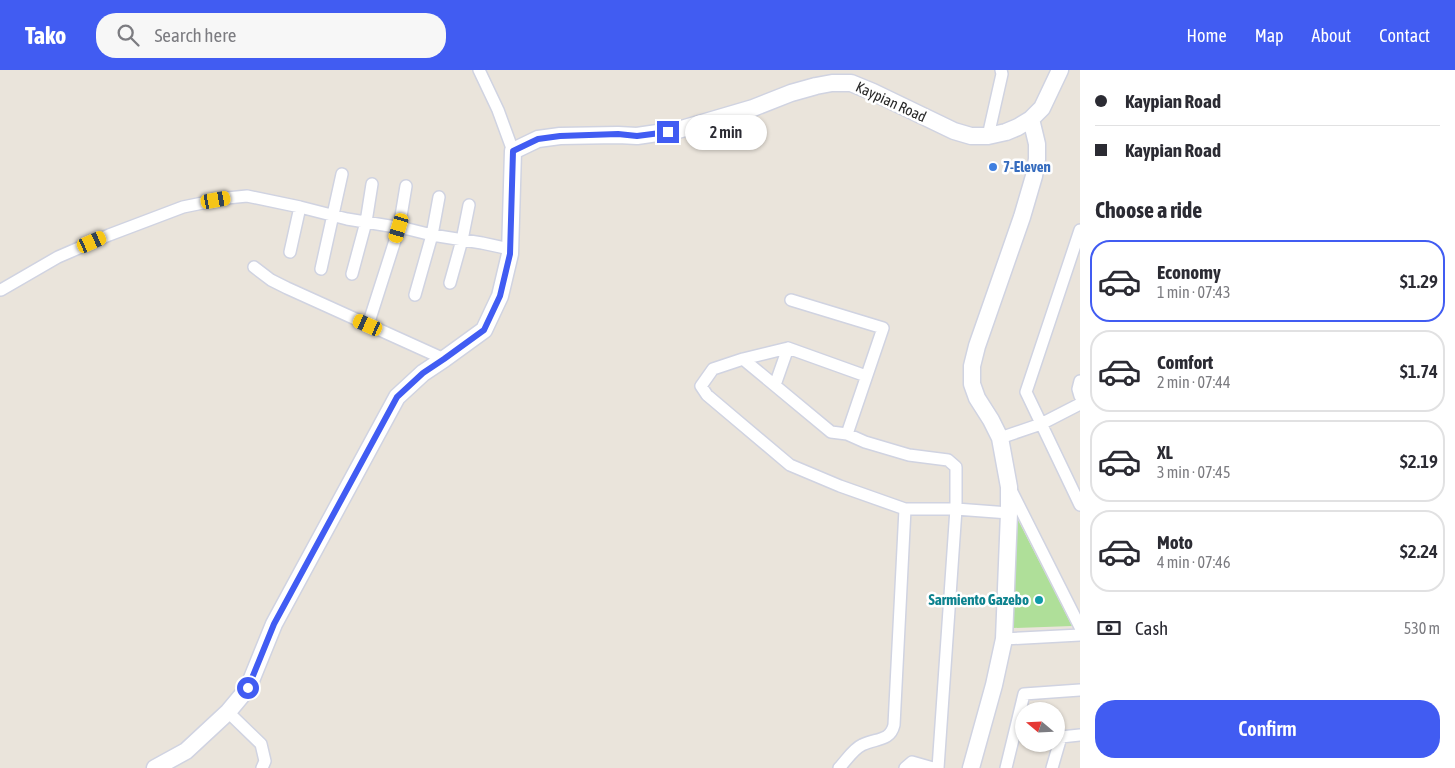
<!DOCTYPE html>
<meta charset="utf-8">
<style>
:root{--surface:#fff;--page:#f7f7f7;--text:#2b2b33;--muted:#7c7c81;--line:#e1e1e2;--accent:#415cf2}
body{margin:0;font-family:"Asap Condensed",sans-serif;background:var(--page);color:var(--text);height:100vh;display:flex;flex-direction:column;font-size:19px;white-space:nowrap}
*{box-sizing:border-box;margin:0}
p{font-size:16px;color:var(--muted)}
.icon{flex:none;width:28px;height:28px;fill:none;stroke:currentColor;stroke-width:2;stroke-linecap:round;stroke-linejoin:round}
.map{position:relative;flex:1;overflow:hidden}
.details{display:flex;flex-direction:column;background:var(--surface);width:375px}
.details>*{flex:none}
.banner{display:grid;align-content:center;height:110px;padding:0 15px;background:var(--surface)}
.needle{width:32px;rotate:289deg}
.fabs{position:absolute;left:1015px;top:632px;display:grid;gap:10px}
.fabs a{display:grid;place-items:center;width:50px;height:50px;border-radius:50%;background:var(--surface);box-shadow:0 1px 4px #0004;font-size:25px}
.end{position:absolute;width:22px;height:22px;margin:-11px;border:6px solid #415cf2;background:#fff;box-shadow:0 0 0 2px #fff}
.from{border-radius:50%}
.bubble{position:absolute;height:35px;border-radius:18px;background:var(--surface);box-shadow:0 1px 4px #0004;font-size:16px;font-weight:600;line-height:35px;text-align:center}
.car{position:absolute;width:15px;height:30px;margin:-15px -8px;border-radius:6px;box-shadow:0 0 4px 1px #0007;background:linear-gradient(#f5c518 24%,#345 0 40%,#f5c518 0 76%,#345 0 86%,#f5c518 0)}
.banner b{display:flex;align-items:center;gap:18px;height:48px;font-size:19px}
.banner b+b{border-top:1px solid var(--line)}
.banner i{width:12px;height:12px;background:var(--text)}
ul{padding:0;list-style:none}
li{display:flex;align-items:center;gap:15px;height:82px;margin:0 10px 8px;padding:0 5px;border:2px solid var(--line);border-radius:20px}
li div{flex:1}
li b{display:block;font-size:19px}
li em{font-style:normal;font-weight:600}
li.current{border-color:var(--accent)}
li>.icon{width:45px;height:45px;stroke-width:1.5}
h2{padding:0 15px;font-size:22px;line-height:60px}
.pay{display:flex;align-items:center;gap:12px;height:55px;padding:0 15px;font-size:19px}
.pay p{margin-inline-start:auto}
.button{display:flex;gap:10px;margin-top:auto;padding:10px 15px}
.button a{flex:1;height:58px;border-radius:20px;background:var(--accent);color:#fff;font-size:20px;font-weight:600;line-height:58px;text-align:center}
header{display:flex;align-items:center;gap:30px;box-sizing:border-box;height:70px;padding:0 25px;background:var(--accent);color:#fff}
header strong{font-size:24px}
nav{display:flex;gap:28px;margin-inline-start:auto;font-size:18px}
.search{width:350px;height:45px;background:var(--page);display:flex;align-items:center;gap:12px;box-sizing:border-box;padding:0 18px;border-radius:20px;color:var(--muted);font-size:19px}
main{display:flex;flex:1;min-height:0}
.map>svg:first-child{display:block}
.green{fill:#afdf99}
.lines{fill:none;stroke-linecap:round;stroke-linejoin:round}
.street-casing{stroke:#d0d3e1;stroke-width:14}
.secondary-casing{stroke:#d0d3e1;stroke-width:19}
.street{stroke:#fff;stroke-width:11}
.secondary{stroke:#fff;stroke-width:16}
.route{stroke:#415cf2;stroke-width:6}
.shop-dot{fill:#3f7fe0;stroke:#fff;stroke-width:2}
.culture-dot{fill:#0f9aa8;stroke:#fff;stroke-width:2}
.labels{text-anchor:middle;stroke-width:5;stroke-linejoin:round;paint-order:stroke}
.street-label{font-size:15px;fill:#292929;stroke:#fff}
.shop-label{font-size:15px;font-weight:bold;fill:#366cbe;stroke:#fff;text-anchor:start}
.culture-label{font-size:15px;font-weight:bold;fill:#0d838f;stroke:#fff;text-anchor:end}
</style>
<header>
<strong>Tako</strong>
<div class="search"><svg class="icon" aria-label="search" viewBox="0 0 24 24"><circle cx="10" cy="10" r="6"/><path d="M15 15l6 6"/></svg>Search here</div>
<nav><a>Home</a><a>Map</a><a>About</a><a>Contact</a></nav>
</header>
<main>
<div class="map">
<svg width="1080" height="698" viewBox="0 0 1080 698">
<rect width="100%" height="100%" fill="#eae4db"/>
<!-- green -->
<path class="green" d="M1017,448L1072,556L1013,558Z"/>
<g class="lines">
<defs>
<path id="street" d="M479,0L498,40L513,81
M988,66L1002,4L1001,0
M1080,160L1026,322L1080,435
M290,182L300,137
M254,197L271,210L287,218L444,289
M321,199L342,104
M352,204L366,152L372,114
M450,213L462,170L469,135
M1,220L58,187L109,165L183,137L227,128L247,126L300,137L347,149L408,159L432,165L482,173L510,179
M415,225L432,165L439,127
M791,230L883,258L847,364
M368,255L399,158L406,116
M743,289L831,362L847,364L865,372L909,385L948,390L956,397V439L938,698
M866,306L788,278L743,289L713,299L701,316L707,325L790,395L840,416L905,439
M1080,311L1078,319L1080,326
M775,315L788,278
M1000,368L1041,354L1080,334
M1011,420L1080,557
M1004,569L1080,565
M228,642L261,674L265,691L262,698
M839,698C846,691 853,679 862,675C875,668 890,672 894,655L905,439H956L1009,443
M905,698L912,692L933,698
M1006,698L1024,624L1080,620
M1052,698L1061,667L1080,665"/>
<path id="secondary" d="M155,698L186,681L228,642L248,618L274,554L397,327L423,303L444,289L484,260L500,226L510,184L513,81L538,69L560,66L618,65L637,66L678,60L753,38L791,23L816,16L832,13H851L873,22L954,61L971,66H988L1006,62L1018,57L1031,49L1042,38L1060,0
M971,698L994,615L1004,569L1009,443V417L1000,368L991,350L977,328L972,314V296L977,276L1022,147L1034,106L1037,89V74L1031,49"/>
</defs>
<!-- street casing -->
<use href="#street" class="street-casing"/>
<!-- secondary casing -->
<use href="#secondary" class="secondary-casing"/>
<!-- street -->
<use href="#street" class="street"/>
<!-- secondary -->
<use href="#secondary" class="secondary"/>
</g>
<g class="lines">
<!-- route -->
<path class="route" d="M248,618L274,554L397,327L423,303L444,289L484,260L500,226L510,184L513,81L538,69L560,66L618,64L637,66L668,62"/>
</g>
<!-- markers -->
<circle class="shop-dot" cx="993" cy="97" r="5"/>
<circle class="culture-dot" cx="1039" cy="530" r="5"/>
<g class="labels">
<!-- street labels -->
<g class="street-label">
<text transform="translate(891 32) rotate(25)" y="5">Kaypian Road</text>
</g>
<!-- shop labels -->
<g class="shop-label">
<text x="1003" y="102">7-Eleven</text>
</g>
<!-- culture labels -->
<g class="culture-label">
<text x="1029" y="535">Sarmiento Gazebo</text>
</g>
</g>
</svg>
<div class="fabs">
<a><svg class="needle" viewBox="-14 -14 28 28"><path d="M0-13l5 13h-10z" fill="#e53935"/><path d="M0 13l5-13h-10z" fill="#7c7c81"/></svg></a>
</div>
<i class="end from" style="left:248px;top:618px"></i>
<i class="end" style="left:668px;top:62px"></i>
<div class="bubble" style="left:685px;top:45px;width:82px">2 min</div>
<i class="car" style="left:216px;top:130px;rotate:80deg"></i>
<i class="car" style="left:399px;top:158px;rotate:197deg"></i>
<i class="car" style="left:92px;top:172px;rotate:66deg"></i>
<i class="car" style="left:368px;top:255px;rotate:294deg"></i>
</div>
<section class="details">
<div class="banner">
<b><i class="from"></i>Kaypian Road</b>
<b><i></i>Kaypian Road</b>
</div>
<h2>Choose a ride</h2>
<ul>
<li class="current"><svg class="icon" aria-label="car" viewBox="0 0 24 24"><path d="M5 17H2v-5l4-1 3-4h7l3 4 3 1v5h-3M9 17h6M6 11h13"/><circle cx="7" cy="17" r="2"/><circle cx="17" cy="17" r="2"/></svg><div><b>Economy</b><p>1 min · 07:43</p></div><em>$1.29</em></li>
<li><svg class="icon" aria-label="car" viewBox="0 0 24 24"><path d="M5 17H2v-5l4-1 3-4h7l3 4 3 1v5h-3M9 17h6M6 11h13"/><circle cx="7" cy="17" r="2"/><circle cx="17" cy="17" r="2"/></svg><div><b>Comfort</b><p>2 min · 07:44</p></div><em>$1.74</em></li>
<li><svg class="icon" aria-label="car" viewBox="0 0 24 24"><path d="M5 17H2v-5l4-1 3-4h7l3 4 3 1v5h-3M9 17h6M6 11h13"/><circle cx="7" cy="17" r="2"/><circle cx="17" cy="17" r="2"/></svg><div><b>XL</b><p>3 min · 07:45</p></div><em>$2.19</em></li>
<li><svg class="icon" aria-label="car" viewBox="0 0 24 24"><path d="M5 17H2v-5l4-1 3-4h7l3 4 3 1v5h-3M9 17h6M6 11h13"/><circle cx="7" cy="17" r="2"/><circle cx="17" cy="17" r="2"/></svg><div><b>Moto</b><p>4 min · 07:46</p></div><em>$2.24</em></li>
</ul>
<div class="pay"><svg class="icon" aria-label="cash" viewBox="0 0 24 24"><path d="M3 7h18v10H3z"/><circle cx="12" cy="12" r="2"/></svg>Cash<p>530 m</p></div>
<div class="button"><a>Confirm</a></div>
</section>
</main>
